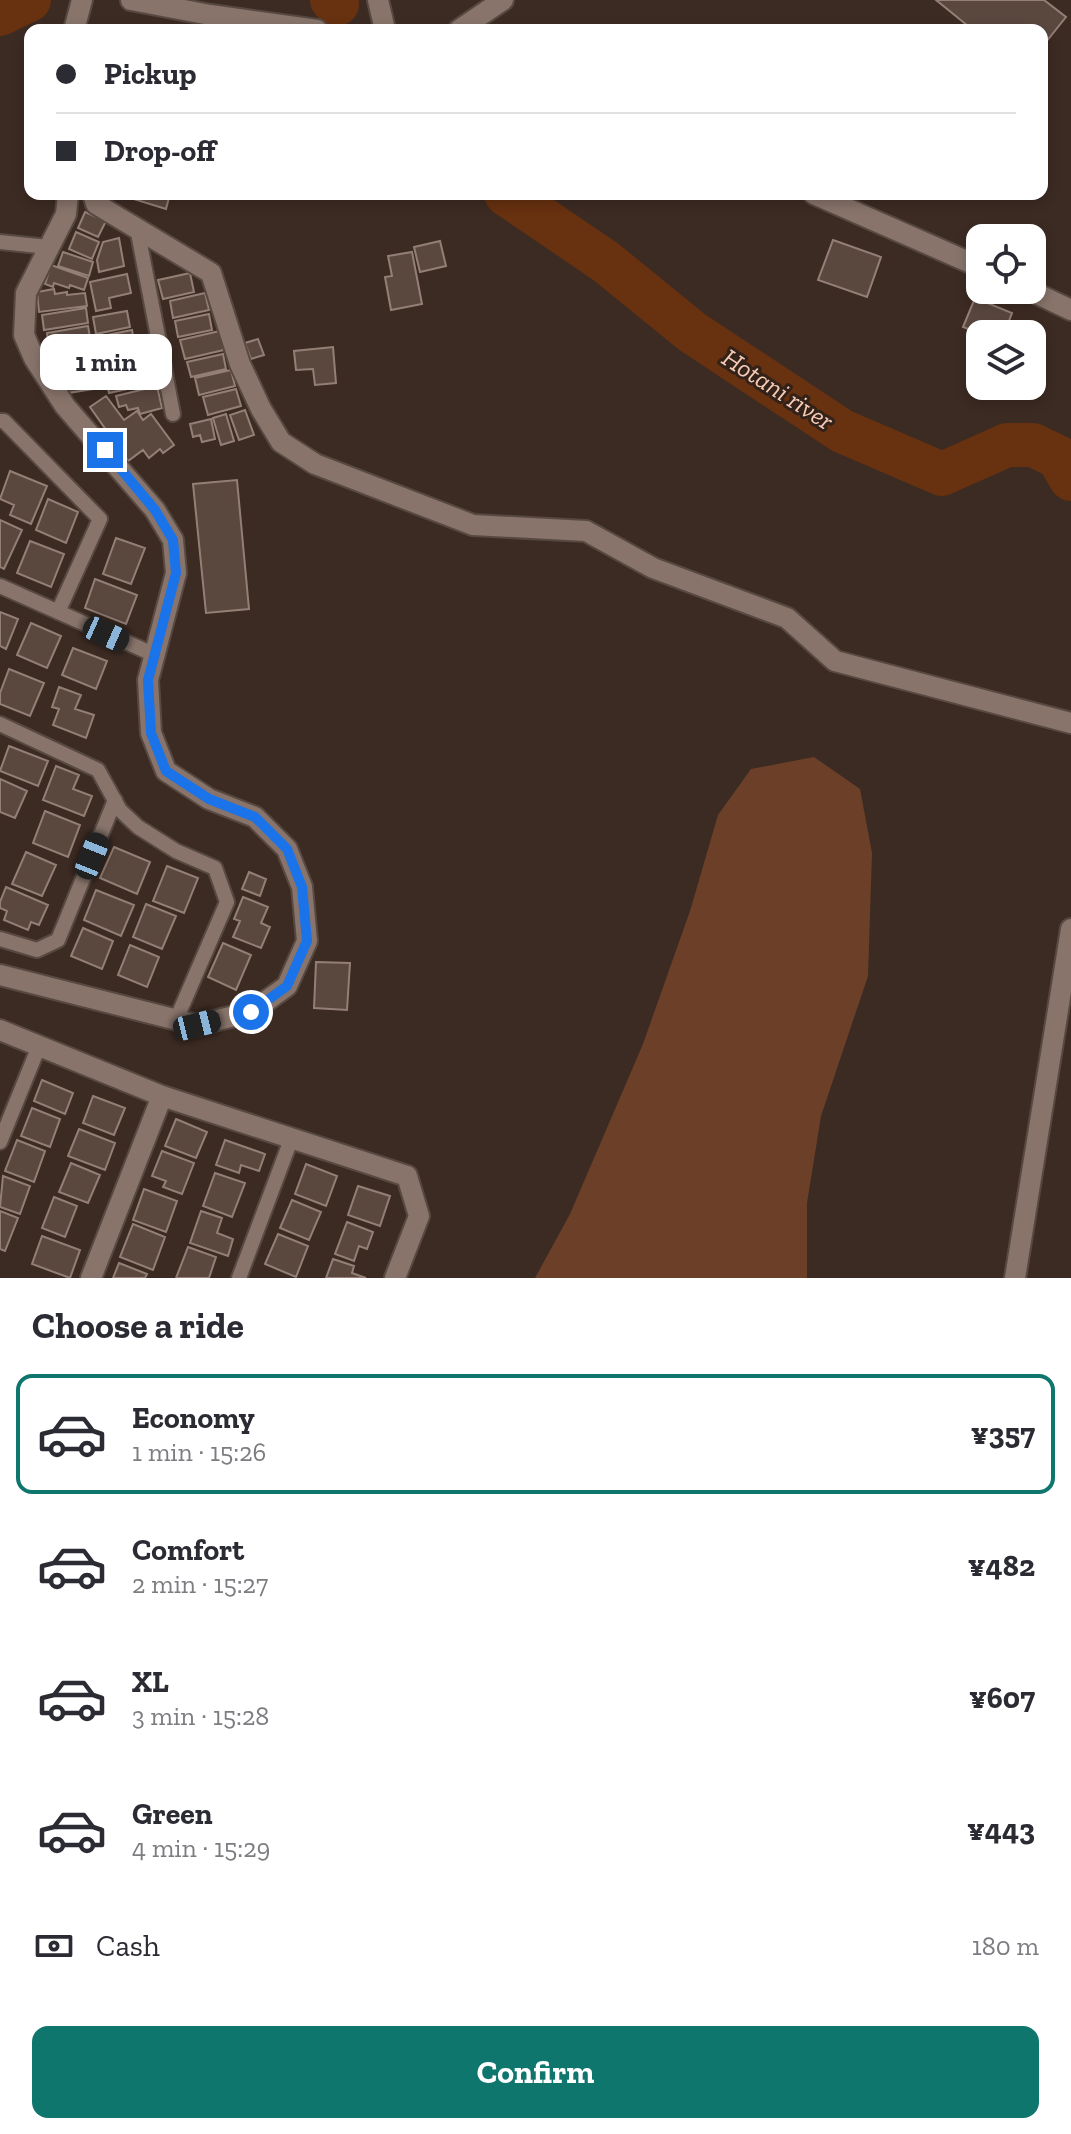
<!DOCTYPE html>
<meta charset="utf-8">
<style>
:root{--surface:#fff;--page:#f7f7f7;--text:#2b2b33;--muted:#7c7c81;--line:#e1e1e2;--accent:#0f766e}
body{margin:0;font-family:"Zilla Slab",serif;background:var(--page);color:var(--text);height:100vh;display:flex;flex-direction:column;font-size:30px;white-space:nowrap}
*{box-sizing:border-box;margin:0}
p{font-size:26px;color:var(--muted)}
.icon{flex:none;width:44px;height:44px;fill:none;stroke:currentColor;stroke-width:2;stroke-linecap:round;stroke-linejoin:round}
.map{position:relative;height:1278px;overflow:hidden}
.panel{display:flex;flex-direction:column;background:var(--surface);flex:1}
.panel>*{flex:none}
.guide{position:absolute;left:24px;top:24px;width:1024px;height:176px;border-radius:16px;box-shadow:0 4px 12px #0003;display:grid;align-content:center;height:176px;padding:0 32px;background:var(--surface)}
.controls{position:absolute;left:966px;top:224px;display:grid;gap:16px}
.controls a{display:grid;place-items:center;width:80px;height:80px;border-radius:16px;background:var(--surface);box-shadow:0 4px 12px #0003;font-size:40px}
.end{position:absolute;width:36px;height:36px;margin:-18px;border:10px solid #1a73e8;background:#fff;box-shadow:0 0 0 4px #fff}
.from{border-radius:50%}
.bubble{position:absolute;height:56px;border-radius:16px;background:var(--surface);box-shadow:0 4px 12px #0003;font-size:26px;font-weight:800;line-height:56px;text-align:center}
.car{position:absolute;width:24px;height:48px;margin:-24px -12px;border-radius:10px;box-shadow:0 0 6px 2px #0007;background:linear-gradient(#222 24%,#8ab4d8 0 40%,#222 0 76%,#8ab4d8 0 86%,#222 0)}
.guide b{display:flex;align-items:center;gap:28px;height:76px;font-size:30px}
.guide b+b{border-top:2px solid var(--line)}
.guide i{width:20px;height:20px;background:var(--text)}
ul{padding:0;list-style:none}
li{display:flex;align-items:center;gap:24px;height:120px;margin:0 16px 12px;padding:0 16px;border:4px solid transparent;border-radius:16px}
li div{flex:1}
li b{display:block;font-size:30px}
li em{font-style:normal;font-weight:800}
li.current{border-color:var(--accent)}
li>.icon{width:72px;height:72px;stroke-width:1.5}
h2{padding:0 32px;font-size:36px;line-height:96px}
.pay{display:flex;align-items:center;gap:20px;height:88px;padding:0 32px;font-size:30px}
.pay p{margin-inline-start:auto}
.cta{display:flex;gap:16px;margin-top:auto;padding:16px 32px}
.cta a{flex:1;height:92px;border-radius:16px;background:var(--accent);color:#fff;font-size:32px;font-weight:800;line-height:92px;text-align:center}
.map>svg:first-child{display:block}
.green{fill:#6c4028}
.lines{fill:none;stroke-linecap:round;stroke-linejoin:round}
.river{stroke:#683110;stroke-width:44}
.building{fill:#5a483f;stroke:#937f75;stroke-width:2}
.lane-casing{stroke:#574941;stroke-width:18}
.street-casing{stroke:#574941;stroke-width:24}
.secondary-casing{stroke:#574941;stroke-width:24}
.lane{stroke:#88746b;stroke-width:14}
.street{stroke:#88746b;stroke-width:20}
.secondary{stroke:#88746b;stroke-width:20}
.route{stroke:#1a73e8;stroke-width:10}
.labels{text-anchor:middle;stroke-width:6;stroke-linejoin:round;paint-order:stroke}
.water-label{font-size:26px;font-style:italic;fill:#f6cbb5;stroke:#322219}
</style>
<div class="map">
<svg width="1071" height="1278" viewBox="0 0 1071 1278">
<rect width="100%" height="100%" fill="#3c2b23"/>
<!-- green -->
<path class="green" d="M814,757L860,789L872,853L868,976L821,1116L807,1203V1278H535L570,1214L643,1044L690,911L718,815L751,769Z"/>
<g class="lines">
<!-- river -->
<path class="river" d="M332,0L337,4
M0,14L29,0
M506,194L606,262L692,332L842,431L942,474L1007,445H1033L1058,457L1071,479"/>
</g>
<!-- building -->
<path class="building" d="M936,0H1044L1066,17L1042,47V30H973Z
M129,194H170L166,209L127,197Z
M85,212L106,221L98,237L78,228Z
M76,232L99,242L92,259L69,249Z
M119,238L124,266L99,272L97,260L103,242Z
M833,240L881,257L867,297L818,280Z
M440,241L446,266L420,272L414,247Z
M63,252L93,262L89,276L58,266Z
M412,252L422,304L391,310L385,277L392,276L388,256Z
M51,265L88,278L84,290L70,285L69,288L54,283L53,287L45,284Z
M190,273L194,292L163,299L158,280Z
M127,274L131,293L109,298L111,308L96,311L90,282Z
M54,289L55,294L67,292V295L85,293L87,306L39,312L37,292Z
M205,293L209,310L173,318L170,301Z
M975,298L1012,313L1004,334H981L963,327Z
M86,308L88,323L44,330L42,315Z
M127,311L130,327L96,334L93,317Z
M209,314L212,330L178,337L175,321Z
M88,326L91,343L49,349L47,333Z
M132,330L135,346L101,354L97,337Z
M220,331L224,350L185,359L180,340Z
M258,339L264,355L251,359L245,343Z
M94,346L100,388L68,393L66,385H62L61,380L55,382L52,365L46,366L44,353Z
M333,347L336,383L315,385L313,369L296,370L294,351Z
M132,350L136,370L102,376L98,356Z
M223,354L226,369L191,377L187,362Z
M231,370L235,386L199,395L195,378Z
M144,372L146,385L109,393L106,380Z
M157,386L162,408L140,414L138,408L128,410L126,405L119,407L116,396Z
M236,389L241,406L208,415L203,397Z
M106,396L124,420L137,411L143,420L151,414L174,445L163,453L160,449L149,458L143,450L128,461L90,407Z
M245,410L254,435L239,440L230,415Z
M226,414L234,441L221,445L213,418Z
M211,419L215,439L202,442L200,435L193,437L190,424Z
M10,471L47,486L31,524L10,515L14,505L0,499Z
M237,480L249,609L206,613L193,484Z
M48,499L78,512L66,543L36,530Z
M0,520L22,530L4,569L0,567Z
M116,538L145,548L131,584L103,574Z
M30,541L64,554L51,587L17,573Z
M95,579L137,595L126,624L85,608Z
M0,612L18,619L6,649L0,646Z
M31,623L61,636L47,668L17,655Z
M73,648L107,661L96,689L62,675Z
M9,669L44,683L30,716L0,704V693Z
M59,687L81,695L75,709L94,715L86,738L53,725L59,709L52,707Z
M9,746L48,761L38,786L0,771Z
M56,766L79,775L73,789L92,796L84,816L43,800Z
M0,779L27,791L15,818L0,812Z
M45,811L80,825L68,857L33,843Z
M114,847L150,862L137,894L100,878Z
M26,852L56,865L42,896L12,884Z
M167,866L198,878L184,913L153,901Z
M249,872L266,879L260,896L242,889Z
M6,887L48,905L39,925L31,922L28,930L4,920L7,911L0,908V902Z
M96,890L134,905L121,936L84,920Z
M243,897L268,907L261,923L270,927L261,948L233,937L240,921L234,919Z
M146,904L176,916L162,949L133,937Z
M83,928L113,941L102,969L71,956Z
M223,943L251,955L236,990L208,977Z
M130,945L159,957L147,987L118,975Z
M316,962L350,963L347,1010L314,1008Z
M42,1080L73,1093L65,1114L34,1101Z
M93,1096L125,1108L114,1135L83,1123Z
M32,1108L60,1119L50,1147L21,1136Z
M176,1119L207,1132L196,1158L165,1146Z
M79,1129L115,1143L105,1170L68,1156Z
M17,1140L45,1151L34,1182L5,1171Z
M225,1140L265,1154L259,1171L241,1165L239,1173L216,1165Z
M162,1151L194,1163L182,1194L163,1187L166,1181L152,1176Z
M71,1163L100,1175L88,1203L59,1192Z
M306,1164L337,1176L326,1206L295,1194Z
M215,1173L245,1183L232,1217L203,1206Z
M3,1176L30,1186L20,1214L0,1207Z
M358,1186L390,1196L380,1226L348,1215Z
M144,1189L177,1201L166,1232L133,1220Z
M54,1197L77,1206L65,1237L42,1228Z
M292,1200L321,1212L309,1240L280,1228Z
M0,1211L18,1218L5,1251L0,1249Z
M201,1211L222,1218L217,1233L233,1239L228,1256L190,1243Z
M347,1222L373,1232L367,1249L359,1246L354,1261L335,1254Z
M133,1224L165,1237L153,1270L120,1257Z
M278,1234L308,1246L296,1277L265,1264Z
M42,1236L80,1250L70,1278L32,1264Z
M188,1247L216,1257L209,1278H176Z
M333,1259L354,1266L352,1273L366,1278H326Z
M119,1263L147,1274L145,1278H113Z"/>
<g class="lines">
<defs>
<path id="lane" d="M137,228L173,414
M0,242L48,247
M0,421H4L100,519L58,612
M0,586L155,655
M0,724L98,770L120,810L138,827L176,851L215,868L227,902L176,1020
M0,939L37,950L58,940L115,800
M0,1142L39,1046
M239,1278L292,1137"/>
<path id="street" d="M378,0L385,30
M74,30L82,0
M93,194L96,204L211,273L240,364L261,409L281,442L315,464L473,525L586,531L653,568L787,618L835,661L1071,723
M0,975L197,1025L251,1012L287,986L307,941L302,887L287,849L255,817L209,799L166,771L151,733L148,680L176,573L173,540L155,510L65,406L34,358L24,335L26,293L66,214L68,194
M0,1030L162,1096L407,1176L419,1216L395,1278
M91,1278L162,1096
M1015,1278L1071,929"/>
<path id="secondary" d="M131,0L210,15L317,30
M459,30L503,0
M814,194L980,267
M1029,290L1071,310"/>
</defs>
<!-- lane casing -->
<use href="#lane" class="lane-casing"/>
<!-- street casing -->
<use href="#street" class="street-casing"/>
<!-- secondary casing -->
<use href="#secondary" class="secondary-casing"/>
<!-- lane -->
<use href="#lane" class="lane"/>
<!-- street -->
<use href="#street" class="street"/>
<!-- secondary -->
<use href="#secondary" class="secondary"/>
</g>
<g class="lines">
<!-- route -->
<path class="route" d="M105,450L155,510L173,540L176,573L148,680L151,733L166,771L209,799L255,817L287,849L302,887L307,941L287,986L251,1012"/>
</g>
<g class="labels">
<!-- water labels -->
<g class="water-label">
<text transform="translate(778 389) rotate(33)" y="9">Hotani river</text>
</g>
</g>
</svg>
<div class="controls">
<a><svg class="icon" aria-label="locate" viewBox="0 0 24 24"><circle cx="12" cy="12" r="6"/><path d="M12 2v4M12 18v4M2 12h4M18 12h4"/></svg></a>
<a><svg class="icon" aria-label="layers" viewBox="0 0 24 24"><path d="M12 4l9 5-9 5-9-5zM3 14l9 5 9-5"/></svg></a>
</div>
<i class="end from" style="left:251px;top:1012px"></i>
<i class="end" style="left:105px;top:450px"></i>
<div class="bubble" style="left:40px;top:334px;width:132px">1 min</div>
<i class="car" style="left:106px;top:634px;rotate:114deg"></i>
<i class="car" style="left:92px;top:856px;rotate:22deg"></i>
<i class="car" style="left:197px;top:1025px;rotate:76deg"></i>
<div class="guide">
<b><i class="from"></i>Pickup</b>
<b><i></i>Drop-off</b>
</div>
</div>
<section class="panel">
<h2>Choose a ride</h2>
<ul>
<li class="current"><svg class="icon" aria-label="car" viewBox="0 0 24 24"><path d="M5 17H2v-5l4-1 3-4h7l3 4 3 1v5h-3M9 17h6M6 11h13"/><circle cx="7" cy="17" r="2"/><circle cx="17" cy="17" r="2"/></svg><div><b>Economy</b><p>1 min · 15:26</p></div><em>¥357</em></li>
<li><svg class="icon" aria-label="car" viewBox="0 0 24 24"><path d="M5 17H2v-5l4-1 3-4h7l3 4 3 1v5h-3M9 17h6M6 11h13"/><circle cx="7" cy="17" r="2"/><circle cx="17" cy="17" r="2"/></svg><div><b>Comfort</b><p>2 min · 15:27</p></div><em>¥482</em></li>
<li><svg class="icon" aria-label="car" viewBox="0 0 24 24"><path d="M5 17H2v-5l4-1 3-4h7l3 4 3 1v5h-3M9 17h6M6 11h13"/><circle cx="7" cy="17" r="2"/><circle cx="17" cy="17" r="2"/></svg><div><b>XL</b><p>3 min · 15:28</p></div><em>¥607</em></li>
<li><svg class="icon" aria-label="car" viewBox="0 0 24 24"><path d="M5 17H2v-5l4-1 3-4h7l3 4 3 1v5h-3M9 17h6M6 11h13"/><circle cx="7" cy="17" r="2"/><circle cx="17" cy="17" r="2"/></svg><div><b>Green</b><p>4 min · 15:29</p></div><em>¥443</em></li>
</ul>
<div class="pay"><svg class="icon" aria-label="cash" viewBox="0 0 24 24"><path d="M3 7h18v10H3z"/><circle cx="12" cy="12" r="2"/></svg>Cash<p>180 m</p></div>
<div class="cta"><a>Confirm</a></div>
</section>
